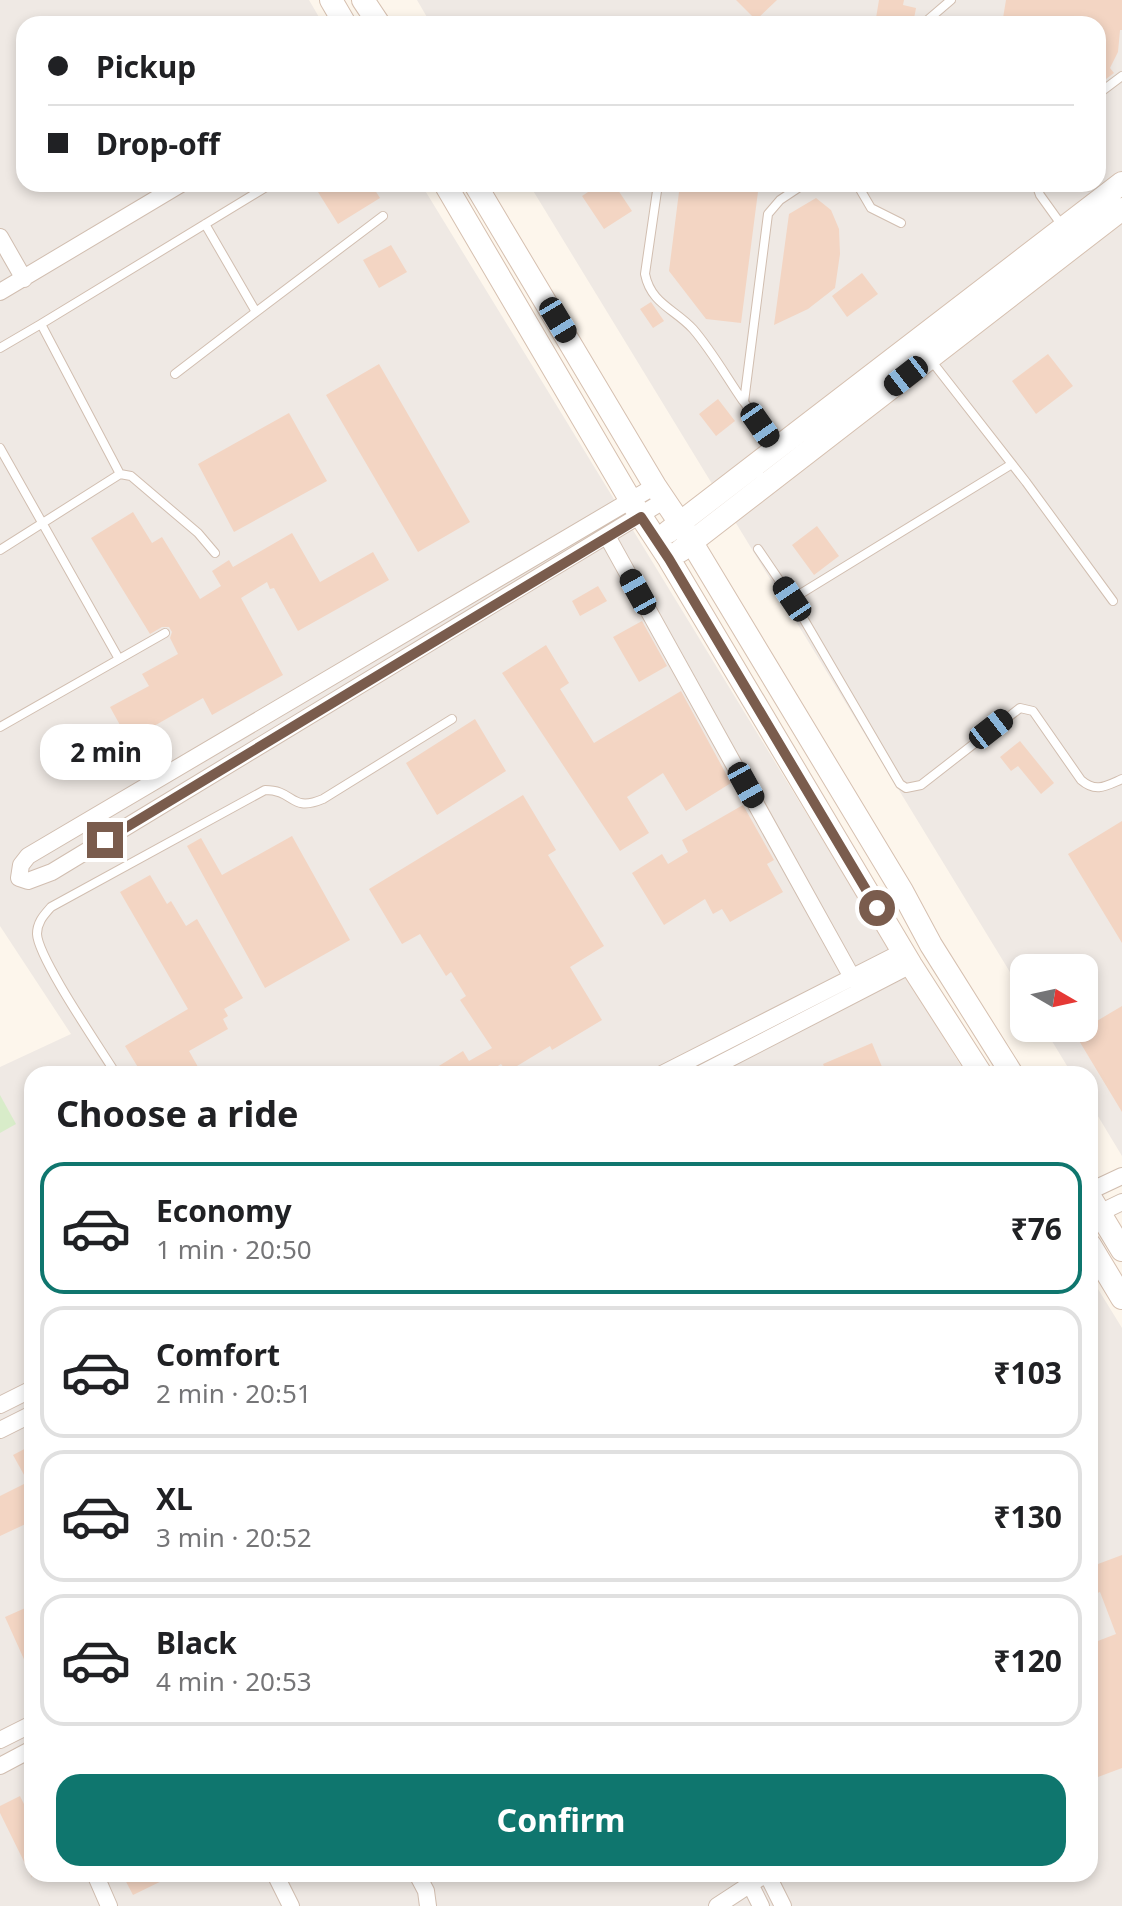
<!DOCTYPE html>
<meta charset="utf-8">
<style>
:root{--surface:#fff;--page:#f2f2f2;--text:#202124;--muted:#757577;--line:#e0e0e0;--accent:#0f766e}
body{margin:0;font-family:"Noto Sans",sans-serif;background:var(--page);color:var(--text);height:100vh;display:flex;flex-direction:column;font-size:30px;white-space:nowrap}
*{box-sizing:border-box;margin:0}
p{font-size:26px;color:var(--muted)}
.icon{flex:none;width:44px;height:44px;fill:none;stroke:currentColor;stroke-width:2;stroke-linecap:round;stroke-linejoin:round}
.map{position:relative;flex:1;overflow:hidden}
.sheet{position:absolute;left:24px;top:1066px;width:1074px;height:816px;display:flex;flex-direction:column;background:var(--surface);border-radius:24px;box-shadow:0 4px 12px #0003}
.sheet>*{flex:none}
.hud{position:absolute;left:16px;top:16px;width:1090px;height:176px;border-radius:24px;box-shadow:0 4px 12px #0003;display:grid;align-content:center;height:176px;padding:0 32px;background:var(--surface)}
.needle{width:52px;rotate:99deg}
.buttons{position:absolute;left:1010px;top:954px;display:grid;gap:16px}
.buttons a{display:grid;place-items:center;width:88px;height:88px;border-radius:16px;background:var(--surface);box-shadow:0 4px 12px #0003;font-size:40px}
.end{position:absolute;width:36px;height:36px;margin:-18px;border:10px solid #7a5c4d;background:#fff;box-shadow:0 0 0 4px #fff}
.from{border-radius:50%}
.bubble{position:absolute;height:56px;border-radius:24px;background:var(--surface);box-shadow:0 4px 12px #0003;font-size:26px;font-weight:700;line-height:56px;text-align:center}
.car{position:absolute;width:24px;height:48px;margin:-24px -12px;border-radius:10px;box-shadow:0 0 6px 2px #0007;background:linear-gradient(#222 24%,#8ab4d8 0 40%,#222 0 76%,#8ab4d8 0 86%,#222 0)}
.hud b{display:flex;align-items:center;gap:28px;height:76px;font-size:30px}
.hud b+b{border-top:2px solid var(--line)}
.hud i{width:20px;height:20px;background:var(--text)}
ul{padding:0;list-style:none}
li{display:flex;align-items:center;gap:24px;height:132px;margin:0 16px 12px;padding:0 16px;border:4px solid var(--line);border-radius:24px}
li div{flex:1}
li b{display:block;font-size:30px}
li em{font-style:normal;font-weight:700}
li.selected{border-color:var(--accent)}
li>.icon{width:72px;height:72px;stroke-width:1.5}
h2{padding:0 32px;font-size:36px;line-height:96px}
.action{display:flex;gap:16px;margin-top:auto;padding:16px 32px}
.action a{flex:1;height:92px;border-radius:24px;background:var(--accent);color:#fff;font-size:32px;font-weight:700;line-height:92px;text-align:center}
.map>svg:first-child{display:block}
.industrial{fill:#efe9e4}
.green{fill:#d8ecc9}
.building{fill:#f3d5c3}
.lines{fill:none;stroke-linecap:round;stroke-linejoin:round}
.lane-casing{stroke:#d1beb0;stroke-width:10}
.street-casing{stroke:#d1beb0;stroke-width:18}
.secondary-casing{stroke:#d6c0b0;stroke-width:24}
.lane{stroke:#fff;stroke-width:8}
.street{stroke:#fff;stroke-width:16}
.secondary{stroke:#fff;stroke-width:22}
.route{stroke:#7a5c4d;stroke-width:10}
</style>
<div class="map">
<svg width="1122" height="1906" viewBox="0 0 1122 1906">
<rect width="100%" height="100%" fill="#fdf6ec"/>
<!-- industrial -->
<path class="industrial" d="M0,0H309L323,24H24V184H421L966,1074H32V1874H1090V1276L1122,1328V1906H0V1067L71,1034L0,926Z
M417,0H1122V1156L1090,1103V1074H1072L1044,1028H1084V968H1024V995L529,184H1098V24H431Z"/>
<!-- green -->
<path class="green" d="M0,1095L16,1124L0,1133Z"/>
<!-- building -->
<path class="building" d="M736,0H777L756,20Z
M879,0H904L903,5L916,8L913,24H875Z
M1006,0H1122V30H1120L1118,52L1110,68L1114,73L1098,85V24H1002Z
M313,184H355L358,189L371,184L380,198L338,224Z
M600,184H614L632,211L604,229L582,196Z
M680,184H759L741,323L706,319L669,271Z
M816,198L831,210L839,229L840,254L835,288L808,309L774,325L789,214Z
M391,245L407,272L379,288L363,260Z
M862,273L878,294L847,317L832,296Z
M651,302L664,321L653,328L640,309Z
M1048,354L1073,386L1036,414L1012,381Z
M379,364L470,522L418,552L326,395Z
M718,399L735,421L716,436L699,414Z
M289,413L327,481L234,532L198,464Z
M133,512L152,543L162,537L200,599L221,586L212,571L229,560L233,567L292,533L320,582L373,552L389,580L298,631L274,588L270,589L267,582L241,598L283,675L212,715L203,698L154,726L157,731L131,745L110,707L149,686L142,674L178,654L170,638L172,632L169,627H162L150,634L91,538Z
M817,526L839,556L814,575L792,545Z
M598,586L607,601L580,616L572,601Z
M642,621L667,666L639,682L613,637Z
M546,645L569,683L560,689L594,743L681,691L731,783L686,811L663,773L627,797L649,833L620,851L502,673Z
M475,719L506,771L437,815L406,763Z
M1020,741L1054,783L1041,794L1018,766L1011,771L1000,757Z
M523,795L556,850L548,855L604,946L570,967L602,1020L552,1050L550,1046L507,1072L501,1064L485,1074H426L463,1051L469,1061L492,1048L460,1000L466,996L451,972L446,976L420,934L402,944L369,889Z
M743,805L774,860L767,864L783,892L730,922L722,909L713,914L705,899L664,925L632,873L662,854L668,864L688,852L682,840Z
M1122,821V943L1068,854Z
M292,836L350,940L265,988L187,846L201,838L222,875Z
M150,875L167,904L171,901L186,926L197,919L243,998L224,1009L228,1016L223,1019L228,1029L189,1051L202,1074H142L125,1046L188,1009L120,892Z
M1122,1006V1112L1075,1034Z
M872,1043L885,1074H827L823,1064Z
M32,1445V1521L0,1536V1496L28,1482L13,1455Z
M1122,1555V1768L1090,1780V1644L1116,1634L1100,1592L1090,1596V1567Z
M32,1605V1677L5,1617Z
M20,1796L32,1820V1878L0,1813V1806Z
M122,1874H176L133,1895Z"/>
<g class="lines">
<defs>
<path id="lane" d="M923,24L951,0
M1098,94L1122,76
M658,184L645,274C651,304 675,309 693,329C712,351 727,378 743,401
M857,184L871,208L901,223
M1036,184L1040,195L1063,227
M205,224L256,312L383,216
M0,348L41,324
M930,359L1026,482L1113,601
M175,374L256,312
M776,447L744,402L768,214L780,200L804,184
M0,448L119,659
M120,474L131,476L198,533L215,553
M758,549L792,599L900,784L906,788L921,785L1020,708L1033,711L1081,780C1096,793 1106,786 1122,779
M0,550L120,474L41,324L271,184
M792,599L1012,464
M0,727L165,633
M116,1074C100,1048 38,958 37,934C37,922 44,915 51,907L265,790C295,790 290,813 323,799L452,719"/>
<path id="street" d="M0,237L24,279
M0,292L181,184
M655,486L28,856L21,865L19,878L28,881L52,872L665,500
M607,536L853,979
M662,1074L904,951
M700,1074L911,965
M1090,1191L1122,1176
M1091,1217L1122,1202
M0,1405L32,1389
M0,1430L32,1414
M0,1740L32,1724
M0,1766L32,1749
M95,1874L109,1906
M275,1874L291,1906
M417,1874L426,1891L428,1906
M745,1874L761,1906
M767,1874L783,1906
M717,1906L766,1874"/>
<path id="secondary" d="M331,0L345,24
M363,0L379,24
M445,184L631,501L669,559L911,965L981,1074
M475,184L655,486L680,523L902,891L931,945L1012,1074
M668,532L1122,183
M680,551L1122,209
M1090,1197L1122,1250
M1090,1245L1122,1298"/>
</defs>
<!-- lane casing -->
<use href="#lane" class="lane-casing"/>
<!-- street casing -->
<use href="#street" class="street-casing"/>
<!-- secondary casing -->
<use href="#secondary" class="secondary-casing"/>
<!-- lane -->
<use href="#lane" class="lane"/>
<!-- street -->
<use href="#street" class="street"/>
<!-- secondary -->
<use href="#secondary" class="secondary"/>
</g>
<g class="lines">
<!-- route -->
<path class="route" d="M105,840L641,517L669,559L877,908"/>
</g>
</svg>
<div class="buttons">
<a><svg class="needle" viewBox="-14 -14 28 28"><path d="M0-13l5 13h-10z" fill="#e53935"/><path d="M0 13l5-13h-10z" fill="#757577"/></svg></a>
</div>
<i class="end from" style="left:877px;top:908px"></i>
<i class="end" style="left:105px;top:840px"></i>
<div class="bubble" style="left:40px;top:724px;width:132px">2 min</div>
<i class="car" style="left:558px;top:320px;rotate:149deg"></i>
<i class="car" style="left:906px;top:376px;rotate:232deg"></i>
<i class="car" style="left:760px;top:425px;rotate:145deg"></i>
<i class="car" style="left:638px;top:592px;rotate:331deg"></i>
<i class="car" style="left:792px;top:599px;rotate:326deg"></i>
<i class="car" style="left:991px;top:729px;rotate:52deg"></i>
<i class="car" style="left:746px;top:785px;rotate:151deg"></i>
<div class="hud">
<b><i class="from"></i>Pickup</b>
<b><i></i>Drop-off</b>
</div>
<section class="sheet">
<h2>Choose a ride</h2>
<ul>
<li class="selected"><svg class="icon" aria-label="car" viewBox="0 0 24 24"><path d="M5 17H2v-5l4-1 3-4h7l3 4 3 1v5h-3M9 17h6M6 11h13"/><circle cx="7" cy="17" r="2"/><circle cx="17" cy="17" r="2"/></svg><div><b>Economy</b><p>1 min · 20:50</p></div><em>₹76</em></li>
<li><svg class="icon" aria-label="car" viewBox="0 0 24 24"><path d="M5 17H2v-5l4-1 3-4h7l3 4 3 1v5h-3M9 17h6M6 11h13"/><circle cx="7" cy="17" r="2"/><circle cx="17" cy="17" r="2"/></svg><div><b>Comfort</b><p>2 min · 20:51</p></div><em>₹103</em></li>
<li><svg class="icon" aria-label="car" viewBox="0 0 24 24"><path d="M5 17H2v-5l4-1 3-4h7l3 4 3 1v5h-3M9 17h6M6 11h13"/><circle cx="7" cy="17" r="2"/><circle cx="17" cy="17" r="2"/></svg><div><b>XL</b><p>3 min · 20:52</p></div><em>₹130</em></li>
<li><svg class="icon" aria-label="car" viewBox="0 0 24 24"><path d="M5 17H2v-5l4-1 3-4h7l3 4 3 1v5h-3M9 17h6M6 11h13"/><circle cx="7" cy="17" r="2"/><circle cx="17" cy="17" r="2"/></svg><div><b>Black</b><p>4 min · 20:53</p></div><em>₹120</em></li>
</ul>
<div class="action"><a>Confirm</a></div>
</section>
</div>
